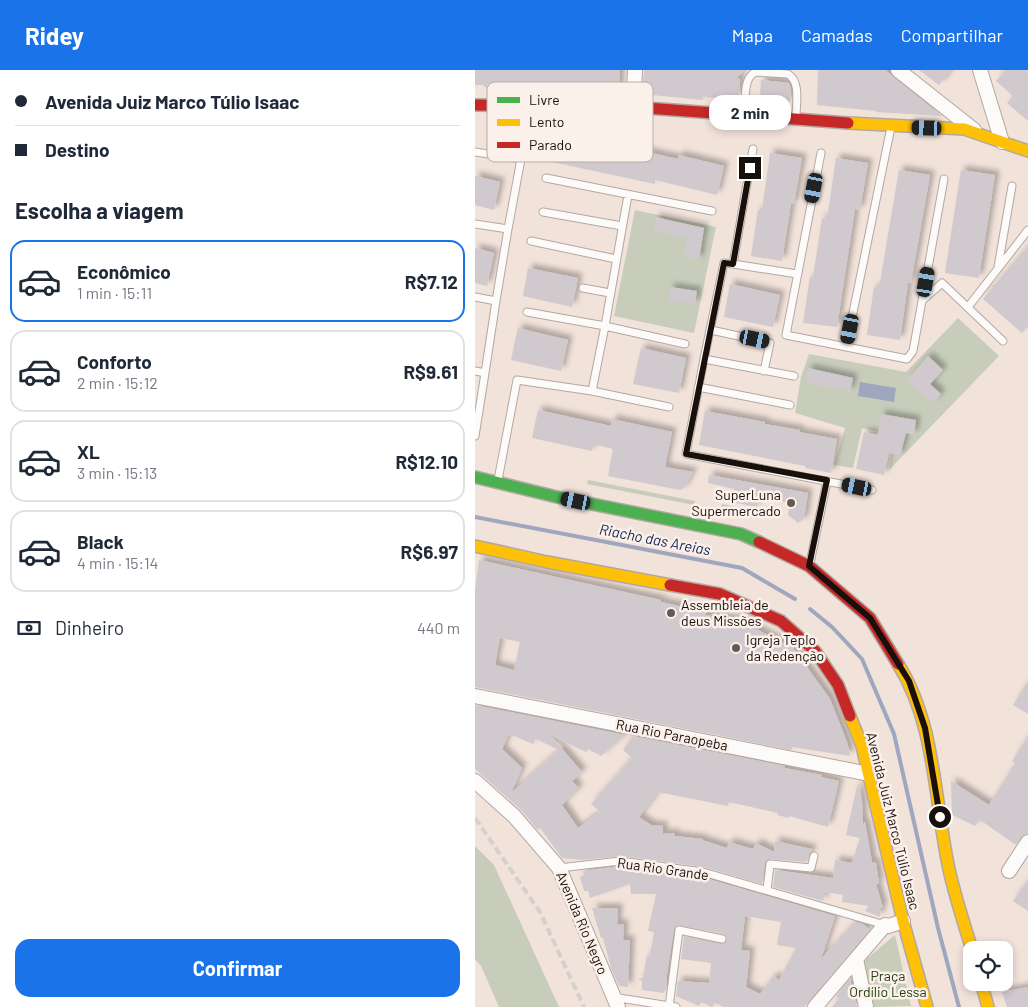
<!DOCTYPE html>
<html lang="pt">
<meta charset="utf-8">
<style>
:root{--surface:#fff;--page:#f2f2f3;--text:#1f2937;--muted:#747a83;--line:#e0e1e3;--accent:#1a73e8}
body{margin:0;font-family:Barlow,sans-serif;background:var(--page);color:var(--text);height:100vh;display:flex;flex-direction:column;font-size:19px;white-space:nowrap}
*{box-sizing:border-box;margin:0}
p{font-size:16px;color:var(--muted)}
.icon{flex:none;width:28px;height:28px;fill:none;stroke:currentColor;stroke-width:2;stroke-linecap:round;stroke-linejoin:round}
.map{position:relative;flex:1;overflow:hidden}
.drawer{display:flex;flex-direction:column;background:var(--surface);width:475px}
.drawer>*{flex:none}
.banner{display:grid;align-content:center;height:110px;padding:0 15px;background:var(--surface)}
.fabs{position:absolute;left:488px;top:871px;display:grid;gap:10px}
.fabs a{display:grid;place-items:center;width:50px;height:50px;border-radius:10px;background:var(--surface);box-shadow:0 2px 8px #0003;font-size:25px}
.end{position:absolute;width:22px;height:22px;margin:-11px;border:6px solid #19100b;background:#fff;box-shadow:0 0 0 2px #fff}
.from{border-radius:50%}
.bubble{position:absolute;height:35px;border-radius:15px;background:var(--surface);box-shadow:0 2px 8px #0003;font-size:16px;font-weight:700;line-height:35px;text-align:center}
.car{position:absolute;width:15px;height:30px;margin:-15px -8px;border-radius:6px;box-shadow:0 0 4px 1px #0007;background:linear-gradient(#222 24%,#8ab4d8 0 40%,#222 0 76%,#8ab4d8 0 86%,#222 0)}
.banner b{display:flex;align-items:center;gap:18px;height:48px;font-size:19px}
.banner b+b{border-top:1px solid var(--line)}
.banner i{width:12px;height:12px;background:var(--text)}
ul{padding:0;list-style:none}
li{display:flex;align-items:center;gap:15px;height:82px;margin:0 10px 8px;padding:0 5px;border:2px solid var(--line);border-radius:15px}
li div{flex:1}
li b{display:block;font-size:19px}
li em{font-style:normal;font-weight:700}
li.on{border-color:var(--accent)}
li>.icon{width:45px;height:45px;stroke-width:1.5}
h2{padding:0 15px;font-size:22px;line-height:60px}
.pay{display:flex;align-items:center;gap:12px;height:55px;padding:0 15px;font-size:19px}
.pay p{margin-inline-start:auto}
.primary-button{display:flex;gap:10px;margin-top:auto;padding:10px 15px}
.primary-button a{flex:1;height:58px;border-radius:15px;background:var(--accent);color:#fff;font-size:20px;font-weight:700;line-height:58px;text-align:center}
header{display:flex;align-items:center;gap:30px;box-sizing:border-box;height:70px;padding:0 25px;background:var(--accent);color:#fff}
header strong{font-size:24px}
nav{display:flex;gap:28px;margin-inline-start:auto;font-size:18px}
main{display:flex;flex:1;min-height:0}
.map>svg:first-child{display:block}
.green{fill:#c8cdbb}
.water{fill:#9ea7bd}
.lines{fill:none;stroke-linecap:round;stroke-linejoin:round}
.stream{stroke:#9ea7bd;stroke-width:4}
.building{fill:#d0c9cd;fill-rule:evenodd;filter:url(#shadow)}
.lane-casing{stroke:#b3a8a1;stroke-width:9}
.street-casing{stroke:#b3a8a1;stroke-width:16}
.fast-casing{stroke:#b3a8a1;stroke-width:14}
.slow-casing{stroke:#b3a8a1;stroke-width:14}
.jam-casing{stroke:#b3a8a1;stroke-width:14}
.lane{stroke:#fdfbf9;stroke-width:7}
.street{stroke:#fdfbf9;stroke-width:14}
.fast{stroke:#4caf50;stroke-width:11}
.slow{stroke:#ffc107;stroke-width:11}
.jam{stroke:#c62828;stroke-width:11}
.rail{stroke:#d4d0ce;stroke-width:4;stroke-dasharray:8 4;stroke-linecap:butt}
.route{stroke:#19100b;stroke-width:6}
.poi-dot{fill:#655a53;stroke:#fcf0ea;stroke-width:2}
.labels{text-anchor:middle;stroke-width:5;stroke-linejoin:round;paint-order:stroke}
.poi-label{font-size:14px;fill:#19100b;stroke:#fcf0ea;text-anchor:start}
.street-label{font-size:14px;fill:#19100b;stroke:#fcf0ea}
.park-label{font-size:14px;fill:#1d4110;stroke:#fcf0ea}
.water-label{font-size:15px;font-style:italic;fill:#0e2653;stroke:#fcf0ea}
.key{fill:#fcf0ea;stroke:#b8ada7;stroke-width:1}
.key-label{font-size:14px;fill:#19100b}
</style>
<header>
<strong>Ridey</strong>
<nav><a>Mapa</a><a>Camadas</a><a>Compartilhar</a></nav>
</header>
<main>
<section class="drawer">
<div class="banner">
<b><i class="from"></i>Avenida Juiz Marco Túlio Isaac</b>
<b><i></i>Destino</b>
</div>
<h2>Escolha a viagem</h2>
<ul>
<li class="on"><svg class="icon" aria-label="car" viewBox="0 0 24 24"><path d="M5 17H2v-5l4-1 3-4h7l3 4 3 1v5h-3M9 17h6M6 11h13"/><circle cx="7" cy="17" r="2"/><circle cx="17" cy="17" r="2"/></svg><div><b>Econômico</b><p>1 min · 15:11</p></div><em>R$7.12</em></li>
<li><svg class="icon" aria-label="car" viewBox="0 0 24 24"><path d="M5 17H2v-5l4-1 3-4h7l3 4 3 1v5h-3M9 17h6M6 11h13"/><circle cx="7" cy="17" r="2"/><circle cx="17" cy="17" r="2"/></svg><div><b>Conforto</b><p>2 min · 15:12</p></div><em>R$9.61</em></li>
<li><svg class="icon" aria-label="car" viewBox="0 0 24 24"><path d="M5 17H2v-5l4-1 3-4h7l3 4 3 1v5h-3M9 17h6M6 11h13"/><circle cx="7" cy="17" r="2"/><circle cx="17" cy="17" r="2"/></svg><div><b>XL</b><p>3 min · 15:13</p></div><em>R$12.10</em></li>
<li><svg class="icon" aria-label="car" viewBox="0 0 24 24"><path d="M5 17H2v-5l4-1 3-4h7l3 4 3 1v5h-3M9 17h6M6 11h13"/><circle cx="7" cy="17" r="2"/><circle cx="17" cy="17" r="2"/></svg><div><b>Black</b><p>4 min · 15:14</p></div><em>R$6.97</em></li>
</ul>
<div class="pay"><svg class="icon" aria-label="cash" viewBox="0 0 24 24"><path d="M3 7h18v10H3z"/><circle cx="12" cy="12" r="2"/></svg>Dinheiro<p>440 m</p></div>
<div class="primary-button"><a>Confirmar</a></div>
</section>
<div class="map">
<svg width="553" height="937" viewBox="0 0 553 937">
<defs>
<filter id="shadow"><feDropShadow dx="4.5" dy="-4.5" stdDeviation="2.5" flood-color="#0004"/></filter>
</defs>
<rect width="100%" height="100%" fill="#f1e2da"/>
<!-- green -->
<path class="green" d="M160,140L241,157L219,263L139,246Z
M483,248L524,286L414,400L420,365L387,358L378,398L359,395L370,358L320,343L326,307L334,284L431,302Z
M113,410L220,431L219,435L112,414Z
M247,434L284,442L282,449L246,440Z
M0,776L19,795L84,937H24L6,896L0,889Z
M420,865L436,936L399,937L389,891Z"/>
<!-- water -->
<path class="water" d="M385,312L421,318L419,332L383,326Z"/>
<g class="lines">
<!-- stream -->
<path class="stream" d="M0,447L267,498L320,529
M335,539L357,557L387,589L419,664L463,858L484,937"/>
</g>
<!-- building -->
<path class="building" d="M0,0H145L144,19L98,17H75L74,19L29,14V19L9,17V15H0Z
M169,0H269L262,8H265L264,26L251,28V29L228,27V30L167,24Z
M343,0H410L467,46L401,42V41L342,35Z
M444,0H476L464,15Z
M531,0H553V51L532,33L538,26L521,11Z
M286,10L314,13L316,20L315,32L285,28Z
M83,62L203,89L204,85L249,96L242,125L180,110V114L77,92Z
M295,83L327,88L319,134H316L307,191L276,186L283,140H287Z
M361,88L393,93L385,140L380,139L362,257L328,253L335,207H338L347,148L352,149Z
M424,100L455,105L436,213H433L425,270L392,265L399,217L404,218Z
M486,100L520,105L504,208L470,203Z
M0,106L25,112L19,140L0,135Z
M180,147L229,158L224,190L208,187L212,168L179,161Z
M553,176V256L547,263L508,229Z
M0,178L19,183L12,216L0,213Z
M53,198L103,208L97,237L48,226Z
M255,214L305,225L298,257L249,247Z
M195,217L222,221L220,234L193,230Z
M43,258L93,270L86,301L36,290Z
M166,278L211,288L204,323L158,314Z
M453,286L468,300L455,314L466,324L458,333L432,310Z
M333,298L378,308L375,322L330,312Z
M63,340L136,356L137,349L197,362L190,397L218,402L209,418L205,420L133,406L138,379L119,374L117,381L57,368Z
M230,341L290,352V354L325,360L324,362L362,369L356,403L330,398V396L224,375Z
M406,344L441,350L439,365L431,363L425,386L414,383L409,405L381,399L389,362L403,365Z
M234,405L333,423L329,449L323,453L313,445L315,433L285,427L282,437L257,432L259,419L233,413Z
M4,490L186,530V532L231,542L230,545L277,552L276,555L283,560L318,578L355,629L372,672L375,686L317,677L316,680L0,617V520ZM25,568L45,572L39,600L20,595Z
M553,611V644L538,635Z
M0,635L150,665L126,686L113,679L111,682L75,665L107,702L97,711L104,718L87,735L103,758L125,742L116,734L157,688L148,680L158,666L310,696L309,698L347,705L346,707L364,711L353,757L314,746V748L302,745L303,743L254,732L253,736L183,722L164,747L176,755L188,756V764L199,763L200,766L228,769L227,770L252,778L254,772L278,779L281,773L299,782L300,771L337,779V781L334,784L332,792L292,789L290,793L287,814L229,797L146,786L107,790L87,788L65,758L63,760L45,739L0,699ZM34,664L58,674L61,669L84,680L36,723L47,698L27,679Z
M553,666V763L546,767L541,775L505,750L500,756L477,745L476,711L514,735L540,693L537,691Z
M383,712L387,731L388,754L390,752L397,792L401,793L404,814H401L408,838H406L405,847L390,841L394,836L367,832L368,825L350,822L348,831L298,817L300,800L358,808L360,790L377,793L385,768L371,765Z
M145,796L227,807L360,846L346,889L380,852L388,854L394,859L329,937H249L240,933L237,937L226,932L224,936L201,926L203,911L234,913L236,893L206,889L209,866L246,874L251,872L252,867L248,864L202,855L199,859L191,910H192L191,921H189V923L167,920V911L163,909L168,908L172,885L175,886L179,862L173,861L181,824H156L155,814L115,828L113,821H109L105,807L109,805L108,801ZM270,846L306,852L302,875L321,878L304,910L299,906L285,924L271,917L275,881L266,880Z
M553,810V841L538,831Z
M117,838H143L142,854H149L148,870H155L153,917L144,916L136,898L128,868H126Z
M375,909L382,937H357L364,929L361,926Z
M553,917V937H532L527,922Z"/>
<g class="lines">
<defs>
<path id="lane" d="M270,45C271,33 267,7 281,2L313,4C326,12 321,33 321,47
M278,79L258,194L322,204
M0,82L46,89L33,159L0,154
M346,83L311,265L432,289L438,281L469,109
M71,108L237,141
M68,142L147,156
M56,171L141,189
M258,194L249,193L229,289L319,306
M523,197L537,116
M108,218L135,223
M0,227L21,231L33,159
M449,229L467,213L528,271
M493,237L553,160
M52,242L130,256L210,274
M236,260L295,273L289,301
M371,277L416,57
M229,289L211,384L397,420
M0,301L10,303L0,366
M10,303L21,231
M223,317L315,335
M117,321L130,256L153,125
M23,410L42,310L117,321L194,337
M335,493L352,411
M84,798L145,791L228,802L410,855
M292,820L295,794L336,798L339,786
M138,927L201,937
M194,937L204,860L247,869"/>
<path id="street" d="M423,0L499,60
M505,0L527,72
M158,37L160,0
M0,626L394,704
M0,711L39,746L84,798L143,937
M534,801L553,772
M381,889L391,937
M340,937L410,855L414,856L428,851"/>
<path id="fast" d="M0,407L82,427L266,464L284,472"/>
<path id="slow" d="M373,53L489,59L553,81
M0,476L72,492L195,515
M423,594C461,654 459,731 474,799C480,827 489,853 497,880
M375,646L387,676L428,851L452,937
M506,912L513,937"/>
<path id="jam" d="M0,35L158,37L373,53
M284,472L334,496L395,548L423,594
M195,515L245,524L306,551L340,581L363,615L375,646"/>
</defs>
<!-- lane casing -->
<use href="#lane" class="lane-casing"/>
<!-- street casing -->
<use href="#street" class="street-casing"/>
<!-- fast casing -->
<use href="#fast" class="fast-casing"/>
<!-- slow casing -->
<use href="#slow" class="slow-casing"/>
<!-- jam casing -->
<use href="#jam" class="jam-casing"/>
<!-- lane -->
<use href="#lane" class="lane"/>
<!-- street -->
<use href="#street" class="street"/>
<!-- fast -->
<use href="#fast" class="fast"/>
<!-- slow -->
<use href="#slow" class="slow"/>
<!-- jam -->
<use href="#jam" class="jam"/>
<!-- rail -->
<path class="rail" d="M0,748L65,842L109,937"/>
</g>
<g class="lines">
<!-- route -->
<path class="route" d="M275,98L258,194L249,193L211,384L352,410L334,496L395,548L434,611L450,658L465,747"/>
</g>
<!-- markers -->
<g class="poi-dot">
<circle cx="316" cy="433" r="5"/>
<circle cx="196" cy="543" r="5"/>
<circle cx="261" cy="578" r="5"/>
</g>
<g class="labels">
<!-- poi labels -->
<g class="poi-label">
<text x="306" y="430" text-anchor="end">SuperLuna<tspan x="306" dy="16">Supermercado</tspan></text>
<text x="206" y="540">Assembleia de<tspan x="206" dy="16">deus Missões</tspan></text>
<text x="271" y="575">Igreja Teplo<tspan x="271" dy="16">da Redenção</tspan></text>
</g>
<!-- street labels -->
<g class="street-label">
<text transform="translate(197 665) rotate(11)" y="5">Rua Rio Paraopeba</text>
<text transform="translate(418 751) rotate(76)" y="5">Avenida Juiz Marco Túlio Isaac</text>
<text transform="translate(188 799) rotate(8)" y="5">Rua Rio Grande</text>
<text transform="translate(107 853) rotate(67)" y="5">Avenida Rio Negro</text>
</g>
<!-- park labels -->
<g class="park-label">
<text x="413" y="911">Praça<tspan x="413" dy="16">Ordílio Lessa</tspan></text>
</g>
<!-- water labels -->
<g class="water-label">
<text transform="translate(180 470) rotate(11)" y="5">Riacho das Areias</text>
</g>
</g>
<!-- legend -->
<rect x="12" y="12" width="166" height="80" rx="8" class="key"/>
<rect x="22" y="27" width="23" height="6" fill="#4caf50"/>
<rect x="22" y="49" width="23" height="7" fill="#ffc107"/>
<rect x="22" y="72" width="23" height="6" fill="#c62828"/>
<g class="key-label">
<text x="54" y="35">Livre</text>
<text x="54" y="57">Lento</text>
<text x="54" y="80">Parado</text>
</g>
</svg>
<div class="fabs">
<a><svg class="icon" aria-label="locate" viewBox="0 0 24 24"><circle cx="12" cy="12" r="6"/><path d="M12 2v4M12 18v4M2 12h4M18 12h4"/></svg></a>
</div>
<i class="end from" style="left:465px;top:747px"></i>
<i class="end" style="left:275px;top:98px"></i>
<div class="bubble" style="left:234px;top:25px;width:82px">2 min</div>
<i class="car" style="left:452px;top:58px;rotate:272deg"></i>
<i class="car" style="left:339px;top:118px;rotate:191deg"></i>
<i class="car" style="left:451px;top:212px;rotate:10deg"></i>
<i class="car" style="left:375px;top:259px;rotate:191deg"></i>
<i class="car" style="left:280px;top:269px;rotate:102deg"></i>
<i class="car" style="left:382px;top:417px;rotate:282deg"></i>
<i class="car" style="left:101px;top:431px;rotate:282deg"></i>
</div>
</main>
